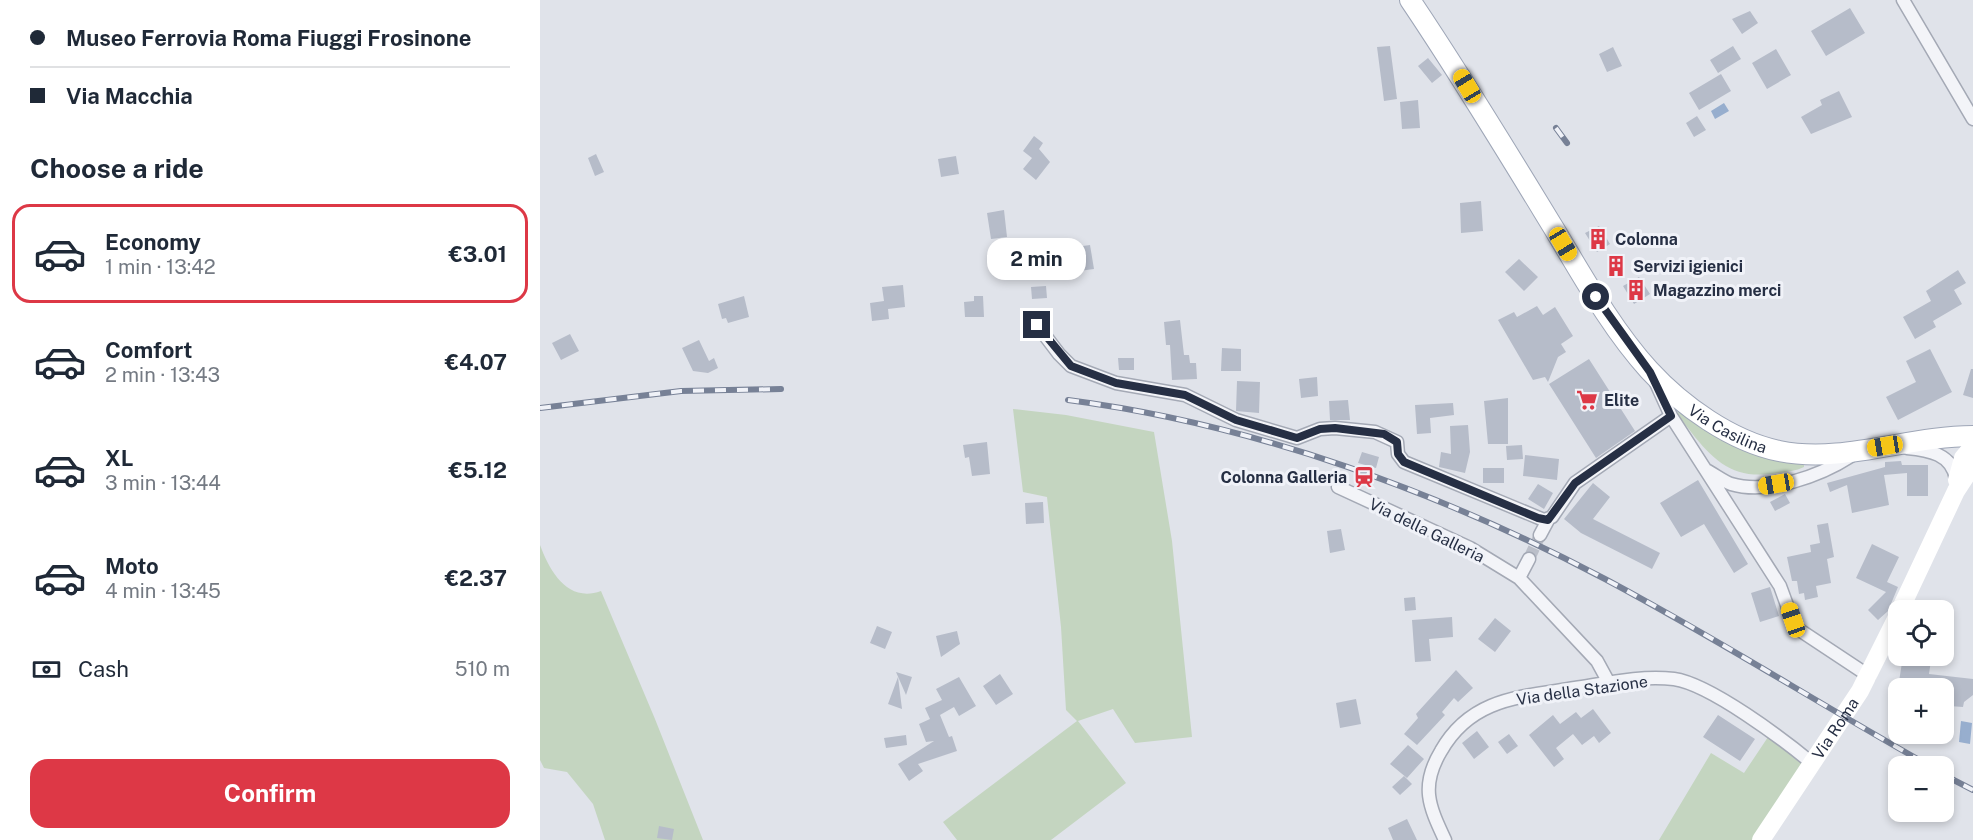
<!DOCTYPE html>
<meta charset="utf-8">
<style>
:root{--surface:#fff;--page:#f2f2f3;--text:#1f2937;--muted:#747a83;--line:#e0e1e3;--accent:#dd3846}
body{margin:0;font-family:"Public Sans",sans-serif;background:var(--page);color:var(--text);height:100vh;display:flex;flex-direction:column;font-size:22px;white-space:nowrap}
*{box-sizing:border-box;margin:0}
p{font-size:20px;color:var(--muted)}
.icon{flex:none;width:33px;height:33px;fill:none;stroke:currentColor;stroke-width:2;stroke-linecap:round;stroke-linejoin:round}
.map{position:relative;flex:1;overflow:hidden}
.sheet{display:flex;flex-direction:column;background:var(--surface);width:540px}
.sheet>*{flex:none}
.guide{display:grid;align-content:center;height:132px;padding:0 30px;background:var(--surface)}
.fabs{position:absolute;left:1348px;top:600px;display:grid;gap:12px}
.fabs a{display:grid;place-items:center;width:66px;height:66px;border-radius:12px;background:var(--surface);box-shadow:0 3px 9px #0003;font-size:30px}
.end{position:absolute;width:27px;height:27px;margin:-14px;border:8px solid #262f44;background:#fff;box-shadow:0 0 0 3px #fff}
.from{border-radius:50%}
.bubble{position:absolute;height:42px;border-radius:18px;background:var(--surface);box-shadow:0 3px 9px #0003;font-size:20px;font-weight:700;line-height:42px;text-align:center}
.car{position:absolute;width:18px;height:36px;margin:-18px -9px;border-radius:8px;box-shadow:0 0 4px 2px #0007;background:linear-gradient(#f5c518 24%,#345 0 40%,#f5c518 0 76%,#345 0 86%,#f5c518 0)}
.guide b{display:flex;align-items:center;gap:21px;height:57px;font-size:22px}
.guide b+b{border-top:2px solid var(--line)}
.guide i{width:15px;height:15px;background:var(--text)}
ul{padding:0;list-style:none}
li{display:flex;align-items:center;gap:18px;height:99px;margin:0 12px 9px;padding:0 18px;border:3px solid transparent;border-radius:18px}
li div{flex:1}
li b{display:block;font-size:22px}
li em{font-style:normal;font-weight:700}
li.selected{border-color:var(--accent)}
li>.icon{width:54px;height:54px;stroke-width:1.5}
h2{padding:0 30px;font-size:27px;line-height:72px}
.pay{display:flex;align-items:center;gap:15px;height:66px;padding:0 30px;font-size:22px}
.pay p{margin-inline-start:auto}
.button{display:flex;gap:12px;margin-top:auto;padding:12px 30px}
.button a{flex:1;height:69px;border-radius:18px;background:var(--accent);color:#fff;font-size:24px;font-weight:700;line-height:69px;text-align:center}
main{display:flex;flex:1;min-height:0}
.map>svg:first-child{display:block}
.green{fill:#c4d5c0}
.water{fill:#97aece}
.building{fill:#b6bcc9}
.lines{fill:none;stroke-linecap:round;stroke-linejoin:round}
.street-tunnel{stroke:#bbbfc9;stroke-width:12;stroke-dasharray:12 6;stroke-linecap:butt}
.street-casing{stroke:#a4a9b5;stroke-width:15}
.primary-casing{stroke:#9ea6b7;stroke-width:22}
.street{stroke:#f3f4f8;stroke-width:12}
.secondary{stroke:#fff;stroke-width:18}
.primary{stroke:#fff;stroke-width:20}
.rail-casing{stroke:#778196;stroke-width:6}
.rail{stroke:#f0f2f8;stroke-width:4;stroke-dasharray:11;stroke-linecap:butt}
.route{stroke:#262f44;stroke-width:8}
.labels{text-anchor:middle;stroke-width:6;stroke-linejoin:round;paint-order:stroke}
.poi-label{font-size:16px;font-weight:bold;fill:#262f44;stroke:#f0f2f8;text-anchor:start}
.street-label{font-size:16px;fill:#262f44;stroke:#f0f2f8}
</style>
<main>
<section class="sheet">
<div class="guide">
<b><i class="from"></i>Museo Ferrovia Roma Fiuggi Frosinone</b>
<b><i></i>Via Macchia</b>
</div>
<h2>Choose a ride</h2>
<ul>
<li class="selected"><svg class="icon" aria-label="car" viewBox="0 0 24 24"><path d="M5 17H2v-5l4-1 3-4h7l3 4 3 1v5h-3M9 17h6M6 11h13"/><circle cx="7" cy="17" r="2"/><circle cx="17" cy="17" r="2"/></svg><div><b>Economy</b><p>1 min · 13:42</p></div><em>€3.01</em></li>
<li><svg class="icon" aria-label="car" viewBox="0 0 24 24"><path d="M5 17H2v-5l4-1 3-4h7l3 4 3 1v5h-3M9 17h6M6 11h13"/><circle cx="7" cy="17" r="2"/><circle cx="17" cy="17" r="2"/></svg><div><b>Comfort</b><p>2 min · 13:43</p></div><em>€4.07</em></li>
<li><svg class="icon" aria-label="car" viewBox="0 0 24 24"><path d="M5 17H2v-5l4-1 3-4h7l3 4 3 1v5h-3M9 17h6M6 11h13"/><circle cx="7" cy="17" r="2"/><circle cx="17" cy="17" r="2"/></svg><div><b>XL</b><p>3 min · 13:44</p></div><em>€5.12</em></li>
<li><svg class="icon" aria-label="car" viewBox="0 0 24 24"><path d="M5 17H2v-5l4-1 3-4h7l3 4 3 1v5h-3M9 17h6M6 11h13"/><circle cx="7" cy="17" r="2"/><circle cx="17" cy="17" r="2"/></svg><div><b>Moto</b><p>4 min · 13:45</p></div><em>€2.37</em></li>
</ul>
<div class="pay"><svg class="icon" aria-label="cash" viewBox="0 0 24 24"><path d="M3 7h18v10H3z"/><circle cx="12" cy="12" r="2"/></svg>Cash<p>510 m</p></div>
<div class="button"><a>Confirm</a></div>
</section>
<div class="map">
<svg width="1433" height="840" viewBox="0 0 1433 840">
<rect width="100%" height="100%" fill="#e0e3ea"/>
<!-- green -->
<path class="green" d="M473,409L526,415L614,432L632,541L652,737L595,743L573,709L538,721L586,783L511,840H417L403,822L537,721L526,710L521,627L507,497L483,492Z
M1137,409L1264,463V467C1256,471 1246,472 1237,473C1196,480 1176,464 1151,432C1146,425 1137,417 1137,409Z
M0,545C10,572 28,603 61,591L115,719L163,840H65L53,804L27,772L4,768L0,760Z
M1228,737L1243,743L1263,763L1217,840H1119L1171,753L1204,773Z"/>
<!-- water -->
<path class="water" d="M1184,103L1189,111L1175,119L1171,111Z
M1421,721L1432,723L1430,744L1419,742Z"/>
<!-- building -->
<path class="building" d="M1310,8L1325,33L1286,56L1271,31Z
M1210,11L1218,23L1202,34L1192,19Z
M850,46L857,99L844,101L837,47Z
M1193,46L1201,59L1178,73L1170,60Z
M1073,47L1082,66L1067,72L1059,54Z
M1236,49L1251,75L1227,89L1212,63Z
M888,58L902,75L892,83L878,66Z
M1181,74L1191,91L1159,110L1149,93Z
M1299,91L1312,117L1271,134L1261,117L1282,105L1280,100Z
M878,100L880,128L862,129L860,102Z
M1157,116L1166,130L1154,137L1146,123Z
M494,136L503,143L499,149L510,162L496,180L483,169L492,158L483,151Z
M56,154L64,172L55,176L48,158Z
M416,156L419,174L401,177L398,159Z
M941,201L943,231L921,233L920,203Z
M464,210L467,237L451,239L447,213Z
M1059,226L1070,244L1057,252L1045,233Z
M550,245L554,269L539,271L536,247Z
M979,259L998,277L984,291L965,272Z
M1418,270L1426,283L1414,290L1422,304L1393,321L1396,327L1375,339L1363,317L1391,301L1386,291Z
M1099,277L1110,294L1094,304L1083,286Z
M363,285L365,307L348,309L349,319L332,321L330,303L344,301L342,287Z
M506,286L507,298L492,299L491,287Z
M204,296L209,317L188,323L186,318L182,319L178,304Z
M434,296H443L444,317H425L424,302L434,301Z
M997,306L1003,315L1015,307L1033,336L1021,344L1026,352L1018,357L1008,382L1005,377L993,380L958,320L974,312L977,317Z
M640,320L644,355H649L650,363H656L657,379L632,380L630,345H626L624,322Z
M30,334L39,351L21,360L12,343Z
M159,340L169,361L174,358L178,368L168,373L153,371L142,348Z
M682,348L701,349V371H681Z
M1390,349L1412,392L1358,420L1346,397L1376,382L1366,361Z
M578,358H594V370H579Z
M1049,359L1095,431L1056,458L1009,384Z
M1431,369H1433V398L1423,395Z
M777,377L778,396L761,398L759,379Z
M697,381L720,382L719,413L696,411Z
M968,398V444H948L944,401Z
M808,400L810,420H790L789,401Z
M913,403L914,415L890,418L891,433L877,434L875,405Z
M928,425L930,452L925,473L899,467L901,452L911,454L910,426Z
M447,442L450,474L432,476L429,457L425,458L423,445Z
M982,445L983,459L967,460L966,446Z
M822,452L839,457L836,468L818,463Z
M985,455L1019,459L1017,480L983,476Z
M1361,461L1362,465H1388V496H1367V473L1344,475L1349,505L1312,513L1307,485L1290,492L1287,483L1345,467V462Z
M943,468H964V483H943Z
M1158,480L1208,564L1194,573L1164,524L1141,537L1120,503Z
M1053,483L1070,497L1053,519L1120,553L1112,569L1041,533L1024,519Z
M998,484L1013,493L1004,509L988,499Z
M1245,494L1250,503L1235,511L1230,502Z
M503,502L504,523L486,524L485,503Z
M1288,523L1294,557L1287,559L1291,583L1276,586L1278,597L1265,600L1264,593L1259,594L1257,581H1252L1247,557L1271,552L1270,545L1280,543L1277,525Z
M801,529L805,550L790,553L787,531Z
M1332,544L1359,557L1347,582L1358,587L1348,611L1338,620L1328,610L1346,592L1316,578Z
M1230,587L1239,616L1220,622L1211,593Z
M875,597L876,610L865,611L864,598Z
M912,617L913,637L889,639L891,661L875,662L872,620Z
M955,618L971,631L955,652L938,639Z
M337,626L352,632L345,649L330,643Z
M417,631L420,644L401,657L396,636Z
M1363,656L1391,660L1389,674L1433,679V695L1424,702L1423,707L1409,706L1404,688H1358Z
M916,670L933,688L918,702L914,698L902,712L905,715L877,745L864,734L878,718L876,714Z
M356,672L372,677L366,695Z
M460,674L473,694L456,705L443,686Z
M358,677L362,709L348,704Z
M419,677L436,706L419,716L414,707L400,715L409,737L412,736L417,751L378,764L383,771L369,781L358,764L394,741L386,742L379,724L390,719L385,708L402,700L396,689Z
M816,699L821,724L800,728L796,703Z
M1053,709L1071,733L1059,743L1054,736L1042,745L1033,734L1016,748L1024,759L1014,767L989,735L1013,715L1020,724L1036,712L1041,718Z
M1178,715L1215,739L1200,761L1163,737Z
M937,731L949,747L934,759L922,743Z
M969,734L978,746L967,754L958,742Z
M366,735L367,745L346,748L344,738Z
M868,745L884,759L867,778L850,764Z
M864,776L872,784L860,795L852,787Z
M867,819L877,840H853L848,828Z
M119,826L134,829L132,840L117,838Z"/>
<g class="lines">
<!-- street-tunnel -->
<path class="street-tunnel" d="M989,559L1000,535"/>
<defs>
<path id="street" d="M1363,0L1433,119
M497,325L519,354L531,366L576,383L645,395L696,420L757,438L780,429L795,428L835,432L857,442L858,454L864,462L1004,520L1012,517L1035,483L1131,416
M1116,383L1131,416L1240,586L1255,627L1329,676
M1367,448C1389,450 1412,454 1416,479
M1166,470C1174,474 1183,481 1191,484C1228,495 1280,476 1311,456
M798,487L930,548L979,578L1057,661L1069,683
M1000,535L1008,520
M979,578L989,559
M905,840C889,806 880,786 901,751C931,698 980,697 1035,688C1067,683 1102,675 1134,679C1170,684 1244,740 1273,764"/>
<g id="primary">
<path id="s2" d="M870,0C920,74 966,150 1013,227C1042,275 1071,328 1109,370C1142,406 1191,441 1239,451C1303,464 1368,436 1433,436"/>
</g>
</defs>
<!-- street casing -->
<use href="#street" class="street-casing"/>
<!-- primary casing -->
<use href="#primary" class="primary-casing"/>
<!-- street -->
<use href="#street" class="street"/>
<!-- secondary -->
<g class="secondary">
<path d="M1417,480L1423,458L1433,446"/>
<path d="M1360,610L1416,491L1433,465"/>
<path id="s1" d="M1221,840L1320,691L1359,613"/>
</g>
<!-- primary -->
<use href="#primary" class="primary"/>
<defs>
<path id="rail" d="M1016,128L1027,143
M528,400C714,424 900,492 1065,579C1176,638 1281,705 1390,766
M0,408L141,391L241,389
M1404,775L1433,790"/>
</defs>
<!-- rail casing -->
<use href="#rail" class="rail-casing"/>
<!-- rail -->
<use href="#rail" class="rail"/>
</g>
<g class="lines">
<!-- route -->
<path class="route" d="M497,325L531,366L576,383L645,395L696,420L757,438L780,429L795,428L844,434L857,442L858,454L864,462L998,518L1008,520L1035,483L1131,416L1110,372L1056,297"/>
</g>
<!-- icons -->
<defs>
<symbol id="building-bare" viewBox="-9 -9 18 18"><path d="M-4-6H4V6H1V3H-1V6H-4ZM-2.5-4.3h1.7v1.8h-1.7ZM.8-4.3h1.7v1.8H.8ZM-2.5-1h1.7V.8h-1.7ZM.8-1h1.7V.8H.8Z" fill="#dd3846" stroke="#f0f2f8" stroke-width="2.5" paint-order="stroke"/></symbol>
<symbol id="supermarket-bare" viewBox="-9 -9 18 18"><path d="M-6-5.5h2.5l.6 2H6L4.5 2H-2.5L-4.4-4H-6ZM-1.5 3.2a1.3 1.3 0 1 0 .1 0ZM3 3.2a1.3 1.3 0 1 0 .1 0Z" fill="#dd3846" stroke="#f0f2f8" stroke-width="2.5" paint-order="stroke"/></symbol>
<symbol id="station-bare" viewBox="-9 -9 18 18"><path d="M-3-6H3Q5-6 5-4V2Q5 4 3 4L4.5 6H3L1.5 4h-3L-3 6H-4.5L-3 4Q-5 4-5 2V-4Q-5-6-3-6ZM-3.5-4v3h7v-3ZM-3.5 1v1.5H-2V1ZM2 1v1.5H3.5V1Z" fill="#dd3846" stroke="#f0f2f8" stroke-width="2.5" paint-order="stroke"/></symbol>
</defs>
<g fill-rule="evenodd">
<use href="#building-bare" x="1043" y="224" width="30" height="30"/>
<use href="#building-bare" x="1061" y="251" width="30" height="30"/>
<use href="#building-bare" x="1081" y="275" width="30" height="30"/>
<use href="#supermarket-bare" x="1032" y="385" width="30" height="30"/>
<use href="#station-bare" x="809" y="462" width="30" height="30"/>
</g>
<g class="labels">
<!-- poi labels -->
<g class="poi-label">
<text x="1075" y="245">Colonna</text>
<text x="1093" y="272">Servizi igienici</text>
<text x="1113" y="296">Magazzino merci</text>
<text x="1064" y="406">Elite</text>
<text x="807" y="483" text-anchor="end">Colonna Galleria</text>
</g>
<!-- street labels -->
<g class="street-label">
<text dy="6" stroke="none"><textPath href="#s2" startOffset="540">Via Casilina</textPath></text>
<text transform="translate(887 530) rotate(26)" y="6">Via della Galleria</text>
<text transform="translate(1042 690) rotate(-8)" y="6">Via della Stazione</text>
<text dy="6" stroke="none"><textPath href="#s1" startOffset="134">Via Roma</textPath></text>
</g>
</g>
</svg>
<div class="fabs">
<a><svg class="icon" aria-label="locate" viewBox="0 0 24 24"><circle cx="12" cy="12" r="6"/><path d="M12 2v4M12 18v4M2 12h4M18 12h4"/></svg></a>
<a>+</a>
<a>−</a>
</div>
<i class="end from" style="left:1056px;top:297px"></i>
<i class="end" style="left:497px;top:325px"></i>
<div class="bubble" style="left:447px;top:238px;width:99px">2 min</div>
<i class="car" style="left:927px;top:86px;rotate:329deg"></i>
<i class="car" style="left:1023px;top:244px;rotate:149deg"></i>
<i class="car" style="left:1345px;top:446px;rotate:261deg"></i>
<i class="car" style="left:1236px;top:484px;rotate:260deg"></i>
<i class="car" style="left:1253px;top:620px;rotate:341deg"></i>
</div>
</main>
